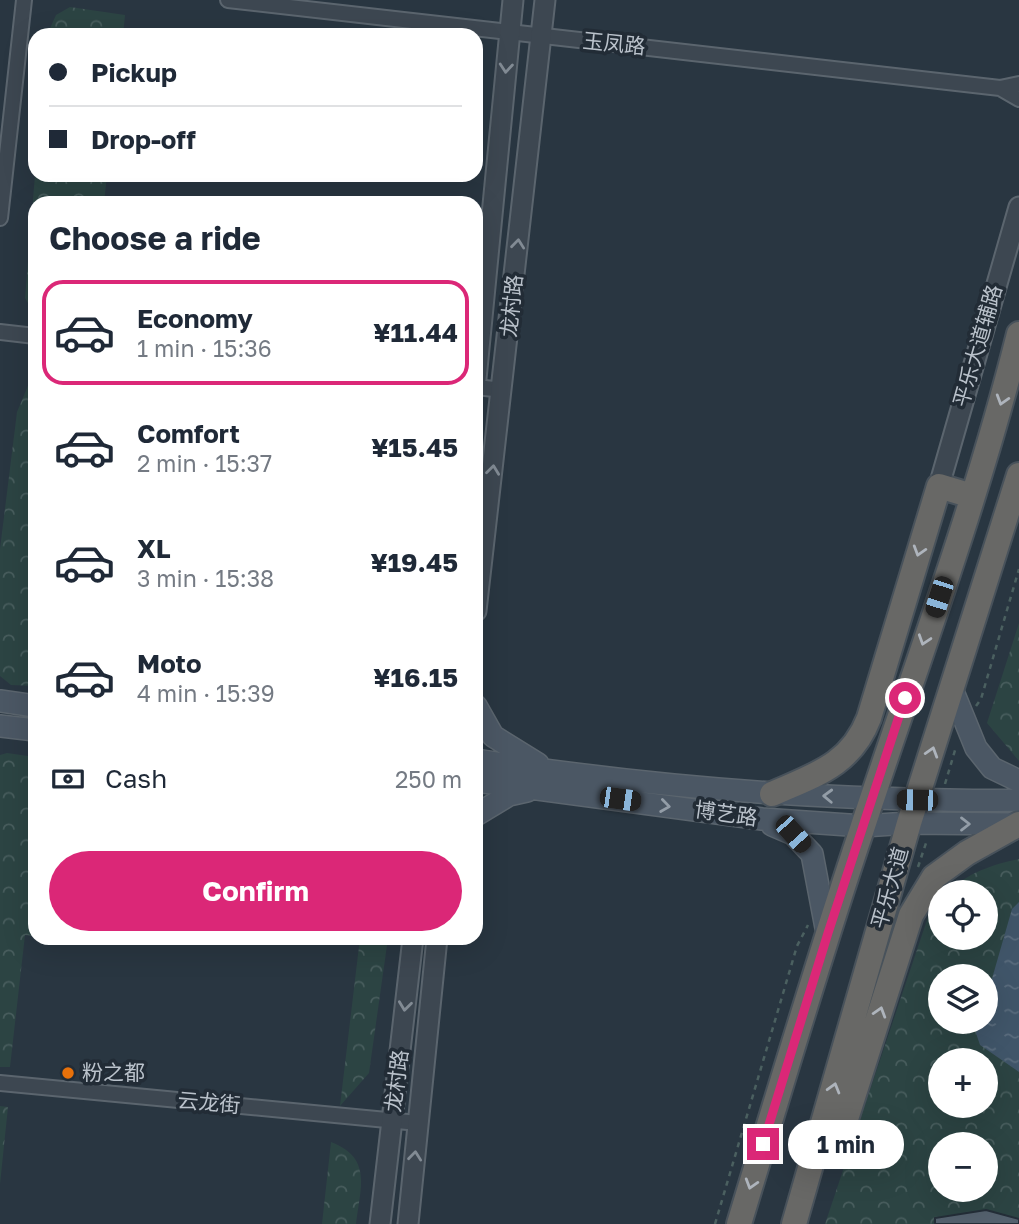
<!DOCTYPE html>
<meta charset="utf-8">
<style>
:root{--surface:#fff;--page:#f2f2f3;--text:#1f2937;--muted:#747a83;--line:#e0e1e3;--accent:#db2777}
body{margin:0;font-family:"Golos Text","Noto Sans SC",sans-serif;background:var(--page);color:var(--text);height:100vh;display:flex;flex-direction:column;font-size:26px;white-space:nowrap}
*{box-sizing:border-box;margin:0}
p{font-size:23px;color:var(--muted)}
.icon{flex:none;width:38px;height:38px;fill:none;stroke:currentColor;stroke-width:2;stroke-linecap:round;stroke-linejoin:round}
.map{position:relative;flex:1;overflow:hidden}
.side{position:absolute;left:28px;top:196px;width:455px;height:749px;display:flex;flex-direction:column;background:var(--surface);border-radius:21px;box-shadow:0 7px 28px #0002}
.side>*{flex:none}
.guide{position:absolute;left:28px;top:28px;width:455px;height:154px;border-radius:21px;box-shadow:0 7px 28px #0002;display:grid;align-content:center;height:154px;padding:0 21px;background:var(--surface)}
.tools{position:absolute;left:928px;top:880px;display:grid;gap:14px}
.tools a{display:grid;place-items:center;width:70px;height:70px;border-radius:50%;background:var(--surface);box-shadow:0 7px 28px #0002;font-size:35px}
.end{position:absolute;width:32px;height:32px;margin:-16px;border:9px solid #db2777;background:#fff;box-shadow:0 0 0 4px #fff}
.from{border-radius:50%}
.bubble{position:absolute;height:49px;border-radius:24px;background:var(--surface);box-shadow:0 7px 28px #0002;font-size:23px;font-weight:700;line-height:49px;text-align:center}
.car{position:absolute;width:21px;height:42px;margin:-21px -10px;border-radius:9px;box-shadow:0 0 5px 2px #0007;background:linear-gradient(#222 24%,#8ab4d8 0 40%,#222 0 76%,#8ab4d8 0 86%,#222 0)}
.guide b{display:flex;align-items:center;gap:24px;height:66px;font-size:26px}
.guide b+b{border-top:2px solid var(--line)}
.guide i{width:18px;height:18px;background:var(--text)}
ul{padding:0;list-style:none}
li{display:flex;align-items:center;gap:21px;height:105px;margin:0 14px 10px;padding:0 7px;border:4px solid transparent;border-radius:21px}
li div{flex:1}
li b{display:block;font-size:26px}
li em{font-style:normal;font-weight:700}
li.current{border-color:var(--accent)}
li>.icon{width:63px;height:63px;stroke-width:1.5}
h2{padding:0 21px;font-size:32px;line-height:84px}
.pay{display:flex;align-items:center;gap:18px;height:77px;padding:0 21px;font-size:26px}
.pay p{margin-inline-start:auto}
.button{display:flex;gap:14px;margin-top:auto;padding:14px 21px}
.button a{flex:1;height:80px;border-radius:42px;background:var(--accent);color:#fff;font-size:28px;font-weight:700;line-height:80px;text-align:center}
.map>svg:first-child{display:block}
.park{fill:url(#park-crowns);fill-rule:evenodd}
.water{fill:url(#water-ripples)}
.building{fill:#54616e;stroke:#242e38;stroke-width:2}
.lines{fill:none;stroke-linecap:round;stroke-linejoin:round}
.minor-casing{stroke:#5b656e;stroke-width:18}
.tertiary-casing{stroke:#5b656e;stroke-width:23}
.secondary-casing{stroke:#5b656e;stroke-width:24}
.trunk-casing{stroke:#48525b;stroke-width:28}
.path{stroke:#4b6060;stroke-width:2.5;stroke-dasharray:5 5;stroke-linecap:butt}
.minor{stroke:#3d4751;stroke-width:14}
.tertiary{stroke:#3d4751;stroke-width:19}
.secondary{stroke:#4b5764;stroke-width:21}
.trunk{stroke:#686866;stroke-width:24}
.oneway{stroke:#828b94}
.oneway2{stroke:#aeb4bc}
.oneway3{stroke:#939da7}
.route{stroke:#db2777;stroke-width:9}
.food-dot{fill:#e8710a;stroke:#222c36;stroke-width:2.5}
.labels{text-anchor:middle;stroke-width:7;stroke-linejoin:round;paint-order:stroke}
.street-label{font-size:21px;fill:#bac2cb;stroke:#222c36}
.poi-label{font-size:21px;fill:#bac2cb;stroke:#222c36;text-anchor:start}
</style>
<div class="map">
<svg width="1019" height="1224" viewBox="0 0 1019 1224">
<defs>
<pattern id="park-crowns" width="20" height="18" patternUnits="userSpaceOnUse" patternTransform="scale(1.75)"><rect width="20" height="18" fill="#2c4443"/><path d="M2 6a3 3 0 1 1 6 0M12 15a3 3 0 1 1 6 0" fill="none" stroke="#485d5d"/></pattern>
<pattern id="water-ripples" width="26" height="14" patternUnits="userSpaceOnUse" patternTransform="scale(1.75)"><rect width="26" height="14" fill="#405569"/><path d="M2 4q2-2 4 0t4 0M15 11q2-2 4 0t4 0" fill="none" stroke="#5a6c7d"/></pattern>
</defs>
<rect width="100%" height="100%" fill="#293641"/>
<!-- park -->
<path class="park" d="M70,7L125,15L123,35H47L56,15Z
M35,175H107L104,203H35V315L25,298Z
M35,369V686L11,685L0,676V549L17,412Z
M1019,623V761L987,723Z
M7,753L35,757V936L25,935L10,1067H0V755Z
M1019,859V1224H825L928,917L940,903V938H985V892H949C966,873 994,864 1019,859ZM940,976H985V1022H940ZM940,1060H985V1106H940ZM940,1144H985V1190H940Z
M360,938H388L369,1073L340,1106Z
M0,1106L8,1107L0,1184Z
M331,1142C373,1158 360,1188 356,1224H322Z"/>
<!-- water -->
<path class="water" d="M1019,902V1072L980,1045L976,1033L980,1022H985V1003L1012,909Z"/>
<!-- building -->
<path class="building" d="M986,1210L1019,1219V1224H935V1218Z"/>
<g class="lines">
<defs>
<path id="minor" d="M228,0L1000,88
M1019,84L1000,88L1019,99
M0,218L24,0
M0,332L35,336
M476,387L503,390
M0,1083L418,1123"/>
<path id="tertiary" d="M476,379L513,0
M939,486L1019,207
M476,611L545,0
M380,1224L413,938
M408,1224L437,938"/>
<path id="secondary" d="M952,689L976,748L992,768L1019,781
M0,701L35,706
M476,706L493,736L538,764
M0,726L35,730
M476,760C599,779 724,792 848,797C905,799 962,802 1019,800
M476,781L762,819L863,826L909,823L1019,824
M476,815L509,795L527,791
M772,825L793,834L812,854L827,933"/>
<path id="trunk" d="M772,794C815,775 851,765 869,718L939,486L972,496
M820,1153L846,1119L911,915L934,877L967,853L1019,824
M739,1224C779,1092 818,960 862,829C916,665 977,502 1019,334
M794,1224L909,823L1019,475"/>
</defs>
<!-- minor casing -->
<use href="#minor" class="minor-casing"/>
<!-- tertiary casing -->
<use href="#tertiary" class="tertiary-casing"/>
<!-- secondary casing -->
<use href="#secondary" class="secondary-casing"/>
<!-- trunk casing -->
<use href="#trunk" class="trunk-casing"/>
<!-- path -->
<path class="path" d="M976,706L981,699L1019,569
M945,784L956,747
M918,867L927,840
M715,1224L797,946L808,925"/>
<!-- minor -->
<use href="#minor" class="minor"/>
<!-- tertiary -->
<use href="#tertiary" class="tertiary"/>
<!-- secondary -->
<use href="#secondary" class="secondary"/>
<!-- trunk -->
<use href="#trunk" class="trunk"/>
</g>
<!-- one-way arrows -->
<defs><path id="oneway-chevron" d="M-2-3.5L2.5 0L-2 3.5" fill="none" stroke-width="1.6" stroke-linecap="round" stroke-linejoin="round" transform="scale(1.75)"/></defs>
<g class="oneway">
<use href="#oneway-chevron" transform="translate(506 68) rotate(95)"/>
<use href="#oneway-chevron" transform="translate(518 244) rotate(-84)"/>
<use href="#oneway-chevron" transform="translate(493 470) rotate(-83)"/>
<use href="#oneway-chevron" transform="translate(405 1006) rotate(97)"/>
<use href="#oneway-chevron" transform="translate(415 1156) rotate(-84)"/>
</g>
<g class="oneway2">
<use href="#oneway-chevron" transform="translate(1002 400) rotate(107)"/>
<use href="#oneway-chevron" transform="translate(919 551) rotate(107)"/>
<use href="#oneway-chevron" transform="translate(924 640) rotate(108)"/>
<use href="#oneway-chevron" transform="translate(932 752) rotate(-73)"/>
<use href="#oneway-chevron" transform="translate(880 1012) rotate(-73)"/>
<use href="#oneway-chevron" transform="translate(834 1088) rotate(-74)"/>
<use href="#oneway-chevron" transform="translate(751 1184) rotate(107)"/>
</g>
<g class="oneway3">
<use href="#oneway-chevron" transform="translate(828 796) rotate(-178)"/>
<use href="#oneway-chevron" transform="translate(665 806) rotate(8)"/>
<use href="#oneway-chevron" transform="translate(965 824)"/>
</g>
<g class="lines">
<!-- route -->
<path class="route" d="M763,1144L828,933L905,698"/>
</g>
<!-- markers -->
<circle class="food-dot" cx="68" cy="1073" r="7"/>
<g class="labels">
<!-- street labels -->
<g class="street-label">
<text transform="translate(614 44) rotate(6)" y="7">玉凤路</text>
<text transform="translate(512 306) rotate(-84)" y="7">龙村路</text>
<text transform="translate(978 346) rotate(-74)" y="7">平乐大道辅路</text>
<text transform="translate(726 814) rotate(8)" y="7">博艺路</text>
<text transform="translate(890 888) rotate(-74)" y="7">平乐大道</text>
<text transform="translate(397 1081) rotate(-83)" y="7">龙村路</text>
<text transform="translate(209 1103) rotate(5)" y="7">云龙街</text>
</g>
<!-- poi labels -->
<g class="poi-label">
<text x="82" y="1080">粉之都</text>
</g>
</g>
</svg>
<div class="tools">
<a><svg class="icon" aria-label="locate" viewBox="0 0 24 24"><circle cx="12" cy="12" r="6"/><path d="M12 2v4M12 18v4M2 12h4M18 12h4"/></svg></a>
<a><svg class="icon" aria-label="layers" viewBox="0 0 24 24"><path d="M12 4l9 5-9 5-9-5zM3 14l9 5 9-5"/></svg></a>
<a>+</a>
<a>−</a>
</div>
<i class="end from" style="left:905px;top:698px"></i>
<i class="end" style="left:763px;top:1144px"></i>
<div class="bubble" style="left:788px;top:1120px;width:116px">1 min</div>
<i class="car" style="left:939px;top:597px;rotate:198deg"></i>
<i class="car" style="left:620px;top:799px;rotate:98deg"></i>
<i class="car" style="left:917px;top:800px;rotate:271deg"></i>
<i class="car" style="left:793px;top:834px;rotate:138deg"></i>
<div class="guide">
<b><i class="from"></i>Pickup</b>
<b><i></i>Drop-off</b>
</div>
<section class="side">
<h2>Choose a ride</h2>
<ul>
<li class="current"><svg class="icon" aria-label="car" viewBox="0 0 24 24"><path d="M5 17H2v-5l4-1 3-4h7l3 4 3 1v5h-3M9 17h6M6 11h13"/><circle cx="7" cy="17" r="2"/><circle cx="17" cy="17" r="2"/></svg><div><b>Economy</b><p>1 min · 15:36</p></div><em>¥11.44</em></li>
<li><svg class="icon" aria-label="car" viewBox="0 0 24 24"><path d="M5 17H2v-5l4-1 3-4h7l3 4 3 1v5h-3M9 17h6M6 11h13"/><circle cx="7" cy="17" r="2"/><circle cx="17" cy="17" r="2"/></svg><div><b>Comfort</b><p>2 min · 15:37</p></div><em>¥15.45</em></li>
<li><svg class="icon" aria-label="car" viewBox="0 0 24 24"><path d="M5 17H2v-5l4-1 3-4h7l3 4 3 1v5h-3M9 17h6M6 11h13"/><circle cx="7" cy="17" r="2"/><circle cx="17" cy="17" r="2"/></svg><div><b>XL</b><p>3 min · 15:38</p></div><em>¥19.45</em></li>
<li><svg class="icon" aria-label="car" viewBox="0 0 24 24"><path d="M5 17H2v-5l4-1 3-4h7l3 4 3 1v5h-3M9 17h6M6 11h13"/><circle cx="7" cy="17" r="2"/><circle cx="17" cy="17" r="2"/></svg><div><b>Moto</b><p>4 min · 15:39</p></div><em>¥16.15</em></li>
</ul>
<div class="pay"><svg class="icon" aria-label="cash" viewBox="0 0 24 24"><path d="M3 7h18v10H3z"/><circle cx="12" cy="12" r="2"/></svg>Cash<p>250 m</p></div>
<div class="button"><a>Confirm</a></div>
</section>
</div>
